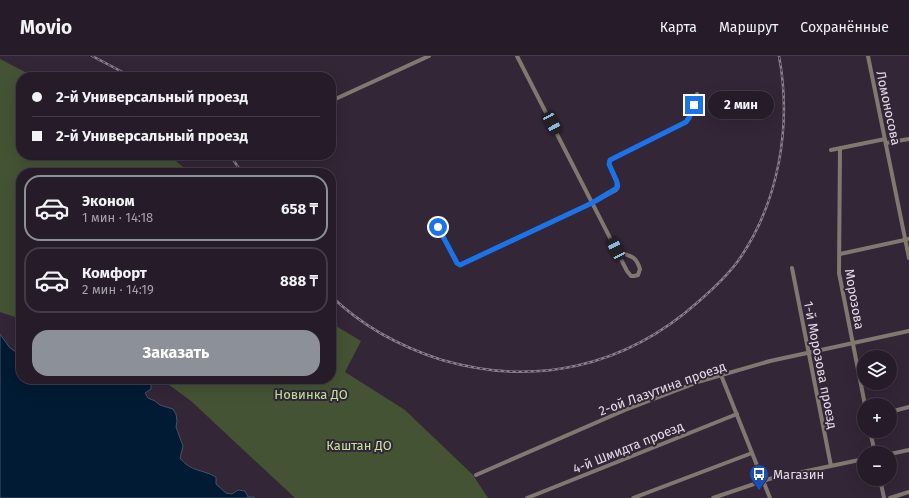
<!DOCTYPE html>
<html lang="ru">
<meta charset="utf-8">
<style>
:root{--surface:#261c29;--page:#2e2531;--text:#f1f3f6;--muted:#a4a1a8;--line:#423a46;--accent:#8c9099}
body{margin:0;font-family:"Fira Sans",sans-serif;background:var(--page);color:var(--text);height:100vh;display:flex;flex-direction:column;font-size:15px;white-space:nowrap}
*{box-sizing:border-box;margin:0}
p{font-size:13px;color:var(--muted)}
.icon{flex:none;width:22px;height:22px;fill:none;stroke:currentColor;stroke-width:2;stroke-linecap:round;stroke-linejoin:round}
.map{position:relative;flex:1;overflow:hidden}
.sheet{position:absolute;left:16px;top:112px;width:320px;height:216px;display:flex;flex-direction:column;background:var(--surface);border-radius:16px;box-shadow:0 4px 16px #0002,0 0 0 1px var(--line)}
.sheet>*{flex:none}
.banner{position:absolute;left:16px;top:16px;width:320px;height:88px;border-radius:16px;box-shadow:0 4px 16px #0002,0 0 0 1px var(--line);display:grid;align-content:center;height:88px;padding:0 16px;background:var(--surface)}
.controls{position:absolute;left:857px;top:294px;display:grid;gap:8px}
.controls a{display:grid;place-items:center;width:40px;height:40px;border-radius:50%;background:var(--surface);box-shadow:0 4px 16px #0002,0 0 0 1px var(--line);font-size:20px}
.end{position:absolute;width:18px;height:18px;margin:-9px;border:5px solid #1a73e8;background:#fff;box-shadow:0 0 0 2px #fff}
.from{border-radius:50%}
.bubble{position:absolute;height:28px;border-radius:14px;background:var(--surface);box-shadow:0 4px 16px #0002,0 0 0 1px var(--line);font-size:13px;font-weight:700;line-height:28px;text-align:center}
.car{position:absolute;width:12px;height:24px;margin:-12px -6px;border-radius:5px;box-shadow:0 0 3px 1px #0007;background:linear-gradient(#222 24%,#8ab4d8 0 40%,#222 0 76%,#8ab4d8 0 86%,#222 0)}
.banner b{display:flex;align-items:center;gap:14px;height:38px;font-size:15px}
.banner b+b{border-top:1px solid var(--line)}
.banner i{width:10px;height:10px;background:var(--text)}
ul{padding:7px 0 0;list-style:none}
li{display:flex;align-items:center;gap:12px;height:66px;margin:0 8px 6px;padding:0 8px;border:2px solid var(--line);border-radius:16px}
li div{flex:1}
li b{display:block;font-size:15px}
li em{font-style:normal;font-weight:700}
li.on{border-color:var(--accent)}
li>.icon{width:36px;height:36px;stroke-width:1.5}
.action{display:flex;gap:8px;margin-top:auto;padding:8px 16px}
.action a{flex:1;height:46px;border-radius:16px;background:var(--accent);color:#fff;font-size:16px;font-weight:700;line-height:46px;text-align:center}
header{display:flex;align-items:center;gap:24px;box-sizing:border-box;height:56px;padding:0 20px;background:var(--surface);border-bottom:1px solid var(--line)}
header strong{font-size:19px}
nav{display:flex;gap:22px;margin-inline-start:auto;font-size:14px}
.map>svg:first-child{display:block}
.green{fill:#435333}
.water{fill:#001b33;stroke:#445468}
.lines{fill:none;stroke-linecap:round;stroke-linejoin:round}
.minor{stroke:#817870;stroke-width:4}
.rail-casing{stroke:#8a7f8d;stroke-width:2.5}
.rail{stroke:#332637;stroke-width:1;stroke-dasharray:3;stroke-linecap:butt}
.route{stroke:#1a73e8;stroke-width:5}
.labels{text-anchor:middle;stroke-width:4;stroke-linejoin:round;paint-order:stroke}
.street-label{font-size:13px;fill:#e3dae5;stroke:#332637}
.park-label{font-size:13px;fill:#c0e69c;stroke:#332637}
.poi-label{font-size:13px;fill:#e3dae5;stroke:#332637;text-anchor:start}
</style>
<header>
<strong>Movio</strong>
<nav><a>Карта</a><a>Маршрут</a><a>Сохранённые</a></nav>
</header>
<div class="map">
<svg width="909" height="442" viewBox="0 0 909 442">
<rect width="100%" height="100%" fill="#332637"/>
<!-- green -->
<path class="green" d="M0,3L35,21H21V99H169L190,117H21V264L18,262L0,256Z
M331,267L361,285L345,316L405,354L473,419L488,442H295L191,345L161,323H331Z"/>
<!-- water -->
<path class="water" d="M0,278L10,292L21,299V323H149L151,327V333L145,337L148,342L155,345L160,349L173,353L176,358L177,365L176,371L183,390L180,402C191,416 202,413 216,421V428L226,437L232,438L238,434L245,435L248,441H254L255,442H0Z"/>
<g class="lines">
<!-- minor -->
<path class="minor" d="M517,0L627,215L631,220H634L638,219L640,213C634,195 628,203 616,193
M868,0L909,202
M331,45L429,0
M886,87L909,83
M840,92L839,217L865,349
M831,94L885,83
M438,171L457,207L460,209L592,147L616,134L618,130L617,126L609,108L610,104L686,66L690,59L697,38
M840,198L909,183
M792,212L831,410
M721,319L770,442
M890,356L909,351
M870,375L875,397
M890,398L909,394
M476,419L625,354L701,325L770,305L909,275
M880,423L884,442
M527,442L737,358
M633,442L752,397
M713,442L769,423L864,403
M890,442L909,436"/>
<defs>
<path id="rail" d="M92,0L132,21
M230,99L242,117
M331,240C362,270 401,291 442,304C535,331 625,311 698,246C713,233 727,220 738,205C779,147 792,69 779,0"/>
</defs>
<!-- rail casing -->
<use href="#rail" class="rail-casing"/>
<!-- rail -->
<use href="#rail" class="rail"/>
</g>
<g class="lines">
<!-- route -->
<path class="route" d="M438,171L457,207L460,209L592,147L617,132V126L609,108L610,104L686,66L689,62L694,49"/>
</g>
<!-- icons -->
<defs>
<symbol id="bus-pin" viewBox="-11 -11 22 30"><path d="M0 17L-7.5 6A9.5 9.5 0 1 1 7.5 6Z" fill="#1a4fb4" stroke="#332637"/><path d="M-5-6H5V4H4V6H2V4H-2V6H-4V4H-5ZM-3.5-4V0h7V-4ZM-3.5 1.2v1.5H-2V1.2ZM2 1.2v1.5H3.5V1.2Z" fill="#fff"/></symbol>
</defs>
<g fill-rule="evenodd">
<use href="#bus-pin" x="748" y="407" width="22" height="30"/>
</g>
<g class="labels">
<!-- street labels -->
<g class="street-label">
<text transform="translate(889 52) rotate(78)" y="5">Ломоносова</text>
<text transform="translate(855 243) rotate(80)" y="5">Морозова</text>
<text transform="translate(821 309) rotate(79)" y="5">1-й Морозова проезд</text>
<text transform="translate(662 332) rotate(-20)" y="5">2-ой Лазутина проезд</text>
<text transform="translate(628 391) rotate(-22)" y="5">4-й Шмидта проезд</text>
</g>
<!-- park labels -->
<g class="park-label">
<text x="311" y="343">Новинка ДО</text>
<text x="359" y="394">Каштан ДО</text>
</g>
<!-- poi labels -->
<g class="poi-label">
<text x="773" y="423">Магазин</text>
</g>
</g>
</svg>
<div class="controls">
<a><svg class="icon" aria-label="layers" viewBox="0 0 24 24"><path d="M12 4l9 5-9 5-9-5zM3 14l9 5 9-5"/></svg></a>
<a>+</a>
<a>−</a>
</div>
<i class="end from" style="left:438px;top:171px"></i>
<i class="end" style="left:694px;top:49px"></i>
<div class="bubble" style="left:708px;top:35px;width:66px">2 мин</div>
<i class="car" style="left:552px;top:67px;rotate:152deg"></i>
<i class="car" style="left:616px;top:193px;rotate:333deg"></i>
<div class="banner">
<b><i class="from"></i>2-й Универсальный проезд</b>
<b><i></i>2-й Универсальный проезд</b>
</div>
<section class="sheet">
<ul>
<li class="on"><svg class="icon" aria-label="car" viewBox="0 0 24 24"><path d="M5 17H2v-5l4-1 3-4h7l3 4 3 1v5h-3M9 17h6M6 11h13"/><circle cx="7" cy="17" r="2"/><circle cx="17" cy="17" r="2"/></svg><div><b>Эконом</b><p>1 мин · 14:18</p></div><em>658 ₸</em></li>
<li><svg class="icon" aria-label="car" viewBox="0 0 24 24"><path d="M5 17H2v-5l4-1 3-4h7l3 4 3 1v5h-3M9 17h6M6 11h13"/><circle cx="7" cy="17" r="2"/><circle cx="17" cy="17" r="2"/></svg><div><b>Комфорт</b><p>2 мин · 14:19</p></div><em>888 ₸</em></li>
</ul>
<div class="action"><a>Заказать</a></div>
</section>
</div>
